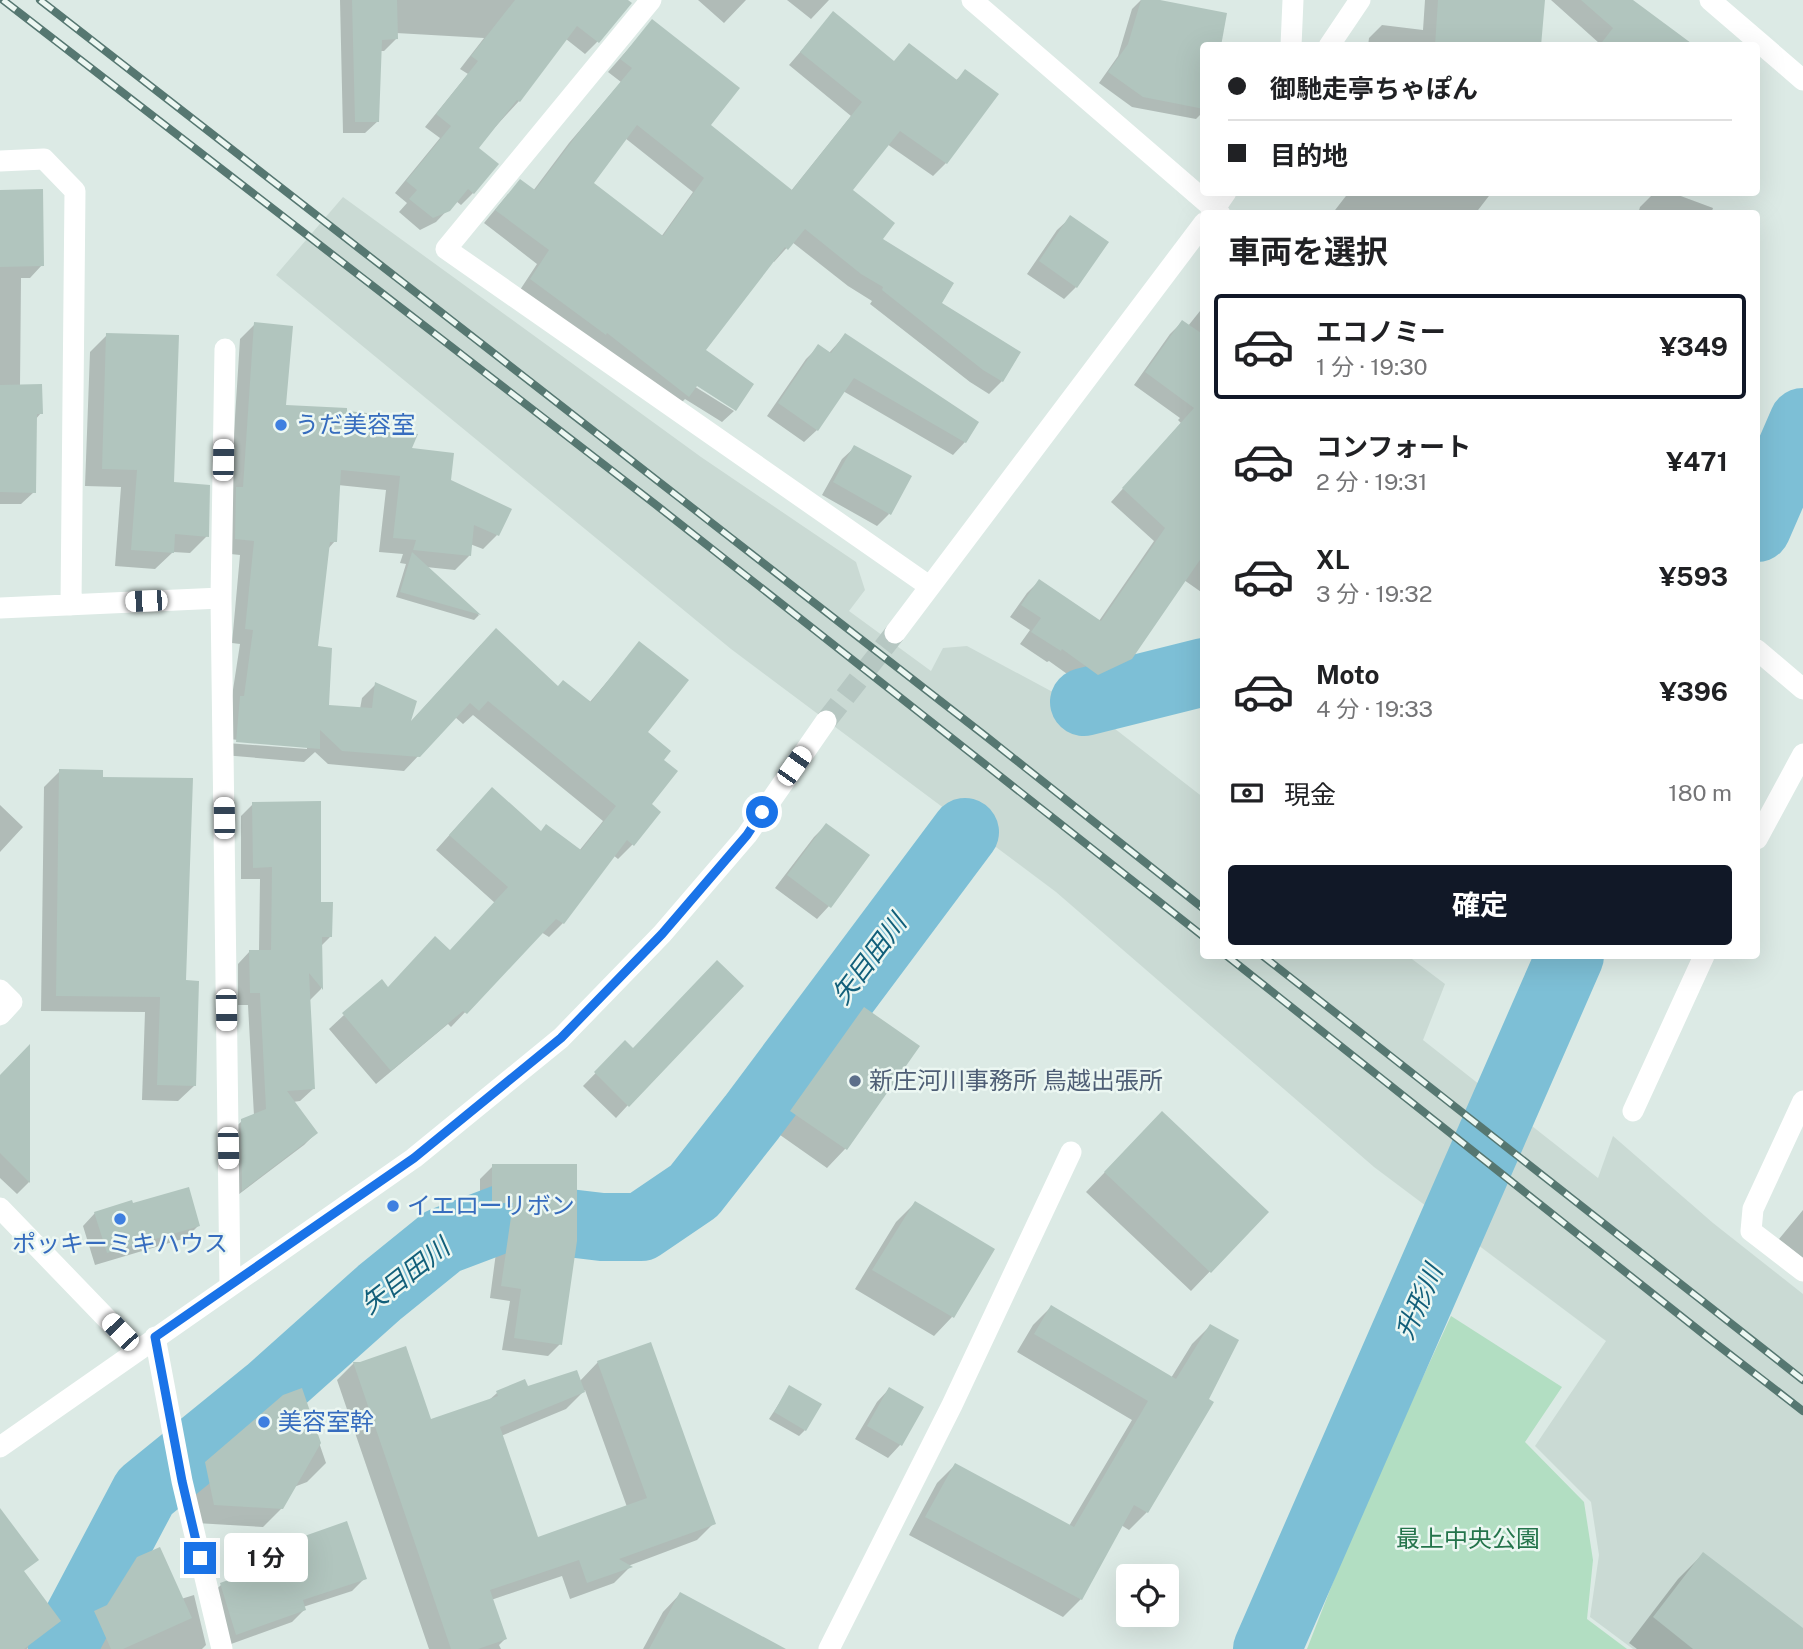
<!DOCTYPE html>
<html lang="ja">
<meta charset="utf-8">
<style>
:root{--surface:#fff;--page:#f2f2f2;--text:#202124;--muted:#757577;--line:#e0e0e0;--accent:#111827}
body{margin:0;font-family:"Public Sans","Noto Sans JP",sans-serif;background:var(--page);color:var(--text);height:100vh;display:flex;flex-direction:column;font-size:26px;white-space:nowrap}
*{box-sizing:border-box;margin:0}
p{font-size:23px;color:var(--muted)}
.icon{flex:none;width:38px;height:38px;fill:none;stroke:currentColor;stroke-width:2;stroke-linecap:round;stroke-linejoin:round}
.map{position:relative;flex:1;overflow:hidden}
.drawer{position:absolute;left:1200px;top:210px;width:560px;height:749px;display:flex;flex-direction:column;background:var(--surface);border-radius:7px;box-shadow:0 7px 28px #0002}
.drawer>*{flex:none}
.banner{position:absolute;left:1200px;top:42px;width:560px;height:154px;border-radius:7px;box-shadow:0 7px 28px #0002;display:grid;align-content:center;height:154px;padding:0 28px;background:var(--surface)}
.tools{position:absolute;left:1116px;top:1564px;display:grid;gap:14px}
.tools a{display:grid;place-items:center;width:63px;height:63px;border-radius:7px;background:var(--surface);box-shadow:0 7px 28px #0002;font-size:35px}
.end{position:absolute;width:32px;height:32px;margin:-16px;border:9px solid #1a73e8;background:#fff;box-shadow:0 0 0 4px #fff}
.from{border-radius:50%}
.bubble{position:absolute;height:49px;border-radius:7px;background:var(--surface);box-shadow:0 7px 28px #0002;font-size:23px;font-weight:700;line-height:49px;text-align:center}
.car{position:absolute;width:21px;height:42px;margin:-21px -10px;border-radius:9px;box-shadow:0 0 5px 2px #0007;background:linear-gradient(#fff 24%,#345 0 40%,#fff 0 76%,#345 0 86%,#fff 0)}
.banner b{display:flex;align-items:center;gap:24px;height:66px;font-size:26px}
.banner b+b{border-top:2px solid var(--line)}
.banner i{width:18px;height:18px;background:var(--text)}
ul{padding:0;list-style:none}
li{display:flex;align-items:center;gap:21px;height:105px;margin:0 14px 10px;padding:0 14px;border:4px solid transparent;border-radius:7px}
li div{flex:1}
li b{display:block;font-size:26px}
li em{font-style:normal;font-weight:700}
li.current{border-color:var(--accent)}
li>.icon{width:63px;height:63px;stroke-width:1.5}
h2{padding:0 28px;font-size:32px;line-height:84px}
.pay{display:flex;align-items:center;gap:18px;height:77px;padding:0 28px;font-size:26px}
.pay p{margin-inline-start:auto}
.primary-button{display:flex;gap:14px;margin-top:auto;padding:14px 28px}
.primary-button a{flex:1;height:80px;border-radius:7px;background:var(--accent);color:#fff;font-size:28px;font-weight:700;line-height:80px;text-align:center}
.map>svg:first-child{display:block}
.built{fill:#cadad4}
.green{fill:#b2dec2}
.shadow{fill:#0003;fill-rule:evenodd}
.lines{fill:none;stroke-linecap:round;stroke-linejoin:round}
.river{stroke:#7dbfd6;stroke-width:68}
.building{fill:#b1c5be;fill-rule:evenodd}
.minor-tunnel{stroke:#b6c7c2;stroke-width:21;stroke-dasharray:21 10;stroke-linecap:butt}
.minor{stroke:#fff;stroke-width:21}
.rail-casing{stroke:#567771;stroke-width:8}
.rail{stroke:#ecf7f2;stroke-width:5;stroke-dasharray:16;stroke-linecap:butt}
.route{stroke:#1a73e8;stroke-width:9}
.shop-dot{fill:#3f7fe0;stroke:#ecf7f2;stroke-width:2.5}
.service-dot{fill:#5c6f8a;stroke:#ecf7f2;stroke-width:2.5}
.labels{text-anchor:middle;stroke-width:5;stroke-linejoin:round;paint-order:stroke}
.shop-label{font-size:24px;fill:#366cbe;stroke:#ecf7f2;text-anchor:start}
.service-label{font-size:24px;fill:#4e5e75;stroke:#ecf7f2;text-anchor:start}
.park-label{font-size:24px;fill:#24744b;stroke:#ecf7f2}
.water-label{font-size:26px;font-style:italic;fill:#125f7a;stroke:#ecf7f2}
</style>
<div class="map">
<svg width="1803" height="1649" viewBox="0 0 1803 1649">
<rect width="100%" height="100%" fill="#dceae5"/>
<!-- built -->
<path class="built" d="M343,197L701,457L856,562L865,590L849,611L931,671L943,648L967,646L1101,718L1204,798V956H1408L1445,984L1423,1040L1598,1178L1613,1136L1713,1223L1803,1294V1649H1633L1590,1617L1599,1555L1591,1502L1535,1446L1606,1341L1374,1167L1056,892L731,649L276,275Z"/>
<!-- green -->
<path class="green" d="M1451,1316L1562,1387L1525,1442L1584,1502L1593,1560L1587,1619L1627,1649H1307L1358,1518Z"/>
<!-- shadow -->
<path class="shadow" d="M340,0H625L597,42L585,54L566,39L519,101L476,148L473,193L461,205L456,201L436,222L420,230L399,212L407,203L395,193L440,138L425,127L468,74L460,69L484,38L396,33V39L384,51H380L378,121L365,133H343Z
M698,0H746L724,23Z
M787,0H829L811,19Z
M1141,0H1151L1204,46V111L1196,119L1132,107L1099,83L1118,56L1132,9Z
M1425,0H1543L1539,46H1368L1369,38L1382,25L1423,30Z
M1551,0H1630L1692,46H1598L1599,43Z
M833,14L893,62L955,81L965,72L996,94L946,163L933,176L887,144L851,190L880,239L939,304L1002,381L989,394L970,382L870,304L872,301L848,286L792,242L774,262L773,261L704,350L689,383L734,411L722,422L685,399L675,409L518,293L537,264L484,223L508,194L533,191L569,143L621,82L608,72L652,22L708,125L791,191L851,116L789,65ZM625,138L693,192L661,237L592,183Z
M0,191L42,265L30,278H21L20,386L41,413L35,420L34,492L21,504H0Z
M1349,192H1492L1475,214H1332Z
M1655,192H1670L1713,208L1711,214H1638L1640,207Z
M1070,218L1076,287L1064,299L1027,274L1057,230Z
M1204,306V594L1184,580L1130,658L1117,671L1084,686L1049,661L1047,662L1020,644L1030,630L1010,617L1027,593L1039,581L1099,621L1154,541L1111,502L1181,423L1178,420L1180,418L1134,385L1170,334L1182,322L1188,326Z
M255,324L284,406L374,431L409,450L449,481L497,535L483,549L470,544L469,556L455,570L426,567L479,615L474,620L396,597L406,564L400,563L403,554L379,552L386,490L338,485L335,541L327,550L316,647L327,706L360,709L362,698L376,684L407,726L481,645L589,703L639,644L645,732L662,760L649,805L658,812L632,845L618,859L613,855L563,923L549,937L541,932L451,1027L448,1024L376,1084L329,1029L344,1015L449,952L495,903L436,850L478,803L579,851L603,821L473,715L463,724L455,717L404,771L328,764L315,752L304,762L223,755L240,644L232,643L240,555L221,553L230,496L240,339ZM228,739L307,746V749L227,743Z
M107,335L172,484L207,536L190,553L173,552L155,569L115,566L121,487L85,486L90,352Z
M845,335L965,442L953,455L843,391L817,430L804,442L767,416L806,359L819,346L829,353Z
M855,447L889,514L877,526L822,495L842,459Z
M60,771L101,779L185,982L194,1086L178,1101L142,1100L145,1012L41,1011L44,787Z
M253,804L320,903L330,937L321,946V989L308,1002L313,1089L300,1101L293,1102L316,1133L304,1145L230,1201L229,1133L242,1121L254,1116L248,1005H238V964L250,951H259L260,879H241V816Z
M0,805L23,827L0,852Z
M826,825L829,906L817,919L775,888L814,837Z
M864,1009L918,1046L845,1149L827,1168L773,1130L845,1028Z
M625,1043L633,1050L628,1105L616,1118L583,1086Z
M28,1048L29,1182L17,1194L0,1178V1077Z
M1143,1132L1267,1212L1191,1291L1086,1192Z
M493,1166H576L560,1344L548,1356L502,1350L510,1301L490,1298L501,1215H480V1179Z
M915,1203L952,1317L934,1336L855,1289L896,1222Z
M1803,1210V1258L1779,1239Z
M95,1213L198,1226L186,1238L95,1265L83,1226Z
M1051,1307L1171,1378L1192,1344L1210,1326L1147,1512L1129,1530L1121,1525L1081,1599L1063,1617L909,1535L937,1483L955,1465L1069,1526L1132,1420L1017,1352L1033,1325Z
M598,1362L714,1523L697,1540L628,1566L630,1567L614,1583L570,1599L562,1576L491,1600L505,1639L499,1645L501,1649H429L337,1380L354,1363L430,1421L488,1401L497,1393L579,1382ZM585,1390L627,1507L536,1540L501,1436L566,1409Z
M790,1387L805,1430L799,1436L769,1419Z
M889,1389L922,1407L900,1445L888,1458L855,1439L877,1402Z
M301,1390L326,1463L307,1482L294,1487L282,1508L263,1527L196,1523L187,1483L206,1463Z
M297,1541L365,1578L352,1591L303,1607L304,1610L292,1622L220,1648L208,1597L221,1585L287,1561L284,1553Z
M1703,1554L1803,1631V1649H1637L1629,1643L1678,1579Z
M139,1558L181,1599L194,1595L206,1645L202,1649H93L83,1625L95,1612L101,1610L125,1571Z
M0,1571L59,1620L27,1649H0Z
M680,1594L782,1649H643L663,1612Z"/>
<g class="lines">
<!-- river -->
<path class="river" d="M1757,528L1803,422
M1084,702L1204,672
M62,1649L145,1492L268,1392L380,1292L443,1241L509,1216L602,1227H641L694,1191L752,1117L965,832
M1267,1649L1570,956"/>
</g>
<!-- building -->
<path class="building" d="M352,0H397L398,39L382,40L379,122H355Z
M515,0H628L632,3L599,43L577,26L520,102L517,100L479,148L499,164L474,194L468,189L450,211L433,218L409,199L417,190L406,181L451,126L436,114L478,61L471,56Z
M1141,0H1160L1227,13L1221,46H1204V109L1143,97L1108,72L1128,44Z
M1438,0H1545L1541,46H1435Z
M1581,0H1633L1695,46H1599L1613,28Z
M833,11L894,61L909,43L957,80L965,69L999,94L947,164L900,131L853,190L895,223L883,239L954,283L942,303L1021,352L1003,382L983,370L882,290L883,287L861,274L805,229L788,250L785,247L706,350L754,384L736,411L697,386L689,397L607,333L606,335L530,279L549,250L495,210L520,179L535,190L582,128L632,68L620,59L652,19L740,88L711,125L792,190L862,102L800,52ZM637,125L704,178L663,236L594,183Z
M43,189L44,266L0,267V190Z
M1070,215L1109,242L1077,288L1039,261Z
M1182,320L1204,335V554L1132,659L1098,675L1062,649L1061,651L1031,632L1041,618L1021,605L1039,579L1101,621L1165,528L1122,488L1194,408L1145,372Z
M254,322L293,326L286,405L347,408V411L377,414L375,429L418,434L412,448L454,453L451,480L512,509L499,536L474,525L471,556L413,550L416,540L393,538L400,476L341,470L337,542H330L318,646L332,648L329,705L372,708L375,682L417,701L411,721L496,628L558,686L563,680L591,702L639,641L689,680L648,732L671,751L664,760L678,771L652,804L661,812L634,846L627,840L564,924L556,919L467,1014L463,1011L391,1071L342,1013L382,979L388,987L435,936L450,950L508,887L449,835L492,787L541,831L546,824L581,850L616,806L488,701L479,711L470,703L420,757L342,751L320,730V749L236,742L240,696H244L253,630L245,629L254,541L235,539L236,487H243Z
M106,333L179,335L174,482L210,485L209,537L175,534L174,553L131,550L137,470L102,469Z
M845,333L979,422L966,443L854,378L818,431L778,403L818,344L831,353Z
M42,384L43,414H37L36,493L0,492V385Z
M854,445L912,476L891,515L833,482Z
M412,552L481,615L400,592Z
M59,769L103,770V777L193,778L186,980L199,981L196,1086L157,1085L160,997L56,996Z
M321,801V902H333L332,937H322L323,990L309,973L315,1089L287,1091L318,1133L242,1191L241,1119L266,1109L260,993H250L249,950H271L272,867L253,868L252,802Z
M826,823L870,855L831,908L787,875Z
M717,960L744,986L629,1107L594,1072L625,1040L633,1048Z
M864,1007L920,1046L847,1150L790,1111Z
M30,1044V1183L0,1153V1075Z
M1162,1111L1269,1212L1211,1273L1104,1172Z
M492,1164H577V1241L562,1345L514,1338L521,1289L501,1286L513,1203H492Z
M189,1187L200,1226L107,1253L94,1212L132,1200L133,1203Z
M915,1201L995,1249L954,1318L872,1270Z
M1051,1305L1176,1379L1210,1324L1239,1340L1209,1399L1214,1402L1148,1513L1134,1505L1082,1600L925,1517L955,1463L1074,1527L1148,1401L1034,1334Z
M651,1342L716,1524L619,1559L633,1567L587,1583L579,1560L490,1590L507,1639L478,1649H451L353,1362H360L406,1346L431,1419L498,1396L496,1391L525,1379L528,1386L577,1370L585,1392L500,1427L538,1537L647,1498L597,1361Z
M789,1385L822,1404L806,1431L774,1412Z
M889,1387L924,1407L902,1446L867,1426Z
M302,1388L321,1443L283,1509L214,1505L205,1462L283,1395Z
M0,1508L39,1560L24,1571L61,1621L24,1649H0Z
M347,1521L367,1579L303,1600L306,1610L236,1635L220,1583L301,1554L296,1539Z
M160,1547L192,1618L123,1649H111L94,1611L107,1605L137,1557Z
M1703,1552L1803,1628V1649H1693L1653,1617Z
M680,1592L786,1649H649Z"/>
<g class="lines">
<!-- minor-tunnel -->
<path class="minor-tunnel" d="M826,721L895,633"/>
<!-- minor -->
<path class="minor" d="M651,0L446,249L929,586
M972,0L1220,214
M1710,0L1803,80
M1291,46L1293,0
M1329,46L1360,0
M0,161L44,159L75,191L71,605
M1211,214L1226,192
M225,349L221,598L230,1285
M0,608L221,598
M895,633L1204,223
M1757,650L1803,689
M1757,839L1803,754
M0,990L12,1002L0,1015
M1803,1101L1753,1209L1751,1231L1803,1271
M1633,1111L1704,956
M0,1208L137,1350
M155,1337L182,1481L222,1649
M0,1447L414,1158L561,1038L662,934L747,835L826,721
M829,1649L952,1405L1071,1152"/>
<defs>
<path id="rail" d="M3,0L660,508L1204,937
M40,0L988,738L1204,909
M1227,956L1706,1336L1803,1411
M1263,956L1803,1380"/>
</defs>
<!-- rail casing -->
<use href="#rail" class="rail-casing"/>
<!-- rail -->
<use href="#rail" class="rail"/>
</g>
<g class="lines">
<!-- route -->
<path class="route" d="M200,1558L182,1481L155,1337L414,1158L561,1038L662,934L747,835L762,812"/>
</g>
<!-- markers -->
<g class="shop-dot">
<circle cx="281" cy="425" r="7"/>
<circle cx="393" cy="1206" r="7"/>
<circle cx="120" cy="1219" r="7"/>
<circle cx="264" cy="1422" r="7"/>
</g>
<circle class="service-dot" cx="855" cy="1081" r="7"/>
<g class="labels">
<!-- shop labels -->
<g class="shop-label">
<text x="295" y="433">うだ美容室</text>
<text x="407" y="1214">イエローリボン</text>
<text x="120" y="1252" text-anchor="middle">ポッキーミキハウス</text>
<text x="278" y="1430">美容室幹</text>
</g>
<!-- service labels -->
<g class="service-label">
<text x="869" y="1089">新庄河川事務所 鳥越出張所</text>
</g>
<!-- park labels -->
<g class="park-label">
<text x="1468" y="1547">最上中央公園</text>
</g>
<!-- water labels -->
<g class="water-label">
<text transform="translate(869 959) rotate(-53)" y="9">矢目田川</text>
<text transform="translate(405 1276) rotate(-38)" y="9">矢目田川</text>
<text transform="translate(1419 1302) rotate(-66)" y="9">升形川</text>
</g>
</g>
</svg>
<div class="tools">
<a><svg class="icon" aria-label="locate" viewBox="0 0 24 24"><circle cx="12" cy="12" r="6"/><path d="M12 2v4M12 18v4M2 12h4M18 12h4"/></svg></a>
</div>
<i class="end from" style="left:762px;top:812px"></i>
<i class="end" style="left:200px;top:1558px"></i>
<div class="bubble" style="left:224px;top:1533px;width:84px">1 分</div>
<i class="car" style="left:223px;top:460px;rotate:1deg"></i>
<i class="car" style="left:146px;top:601px;rotate:268deg"></i>
<i class="car" style="left:794px;top:766px;rotate:35deg"></i>
<i class="car" style="left:224px;top:818px;rotate:359deg"></i>
<i class="car" style="left:226px;top:1010px;rotate:179deg"></i>
<i class="car" style="left:228px;top:1148px;rotate:179deg"></i>
<i class="car" style="left:120px;top:1332px;rotate:316deg"></i>
<div class="banner">
<b><i class="from"></i>御馳走亭ちゃぽん</b>
<b><i></i>目的地</b>
</div>
<section class="drawer">
<h2>車両を選択</h2>
<ul>
<li class="current"><svg class="icon" aria-label="car" viewBox="0 0 24 24"><path d="M5 17H2v-5l4-1 3-4h7l3 4 3 1v5h-3M9 17h6M6 11h13"/><circle cx="7" cy="17" r="2"/><circle cx="17" cy="17" r="2"/></svg><div><b>エコノミー</b><p>1 分 · 19:30</p></div><em>¥349</em></li>
<li><svg class="icon" aria-label="car" viewBox="0 0 24 24"><path d="M5 17H2v-5l4-1 3-4h7l3 4 3 1v5h-3M9 17h6M6 11h13"/><circle cx="7" cy="17" r="2"/><circle cx="17" cy="17" r="2"/></svg><div><b>コンフォート</b><p>2 分 · 19:31</p></div><em>¥471</em></li>
<li><svg class="icon" aria-label="car" viewBox="0 0 24 24"><path d="M5 17H2v-5l4-1 3-4h7l3 4 3 1v5h-3M9 17h6M6 11h13"/><circle cx="7" cy="17" r="2"/><circle cx="17" cy="17" r="2"/></svg><div><b>XL</b><p>3 分 · 19:32</p></div><em>¥593</em></li>
<li><svg class="icon" aria-label="car" viewBox="0 0 24 24"><path d="M5 17H2v-5l4-1 3-4h7l3 4 3 1v5h-3M9 17h6M6 11h13"/><circle cx="7" cy="17" r="2"/><circle cx="17" cy="17" r="2"/></svg><div><b>Moto</b><p>4 分 · 19:33</p></div><em>¥396</em></li>
</ul>
<div class="pay"><svg class="icon" aria-label="cash" viewBox="0 0 24 24"><path d="M3 7h18v10H3z"/><circle cx="12" cy="12" r="2"/></svg>現金<p>180 m</p></div>
<div class="primary-button"><a>確定</a></div>
</section>
</div>
